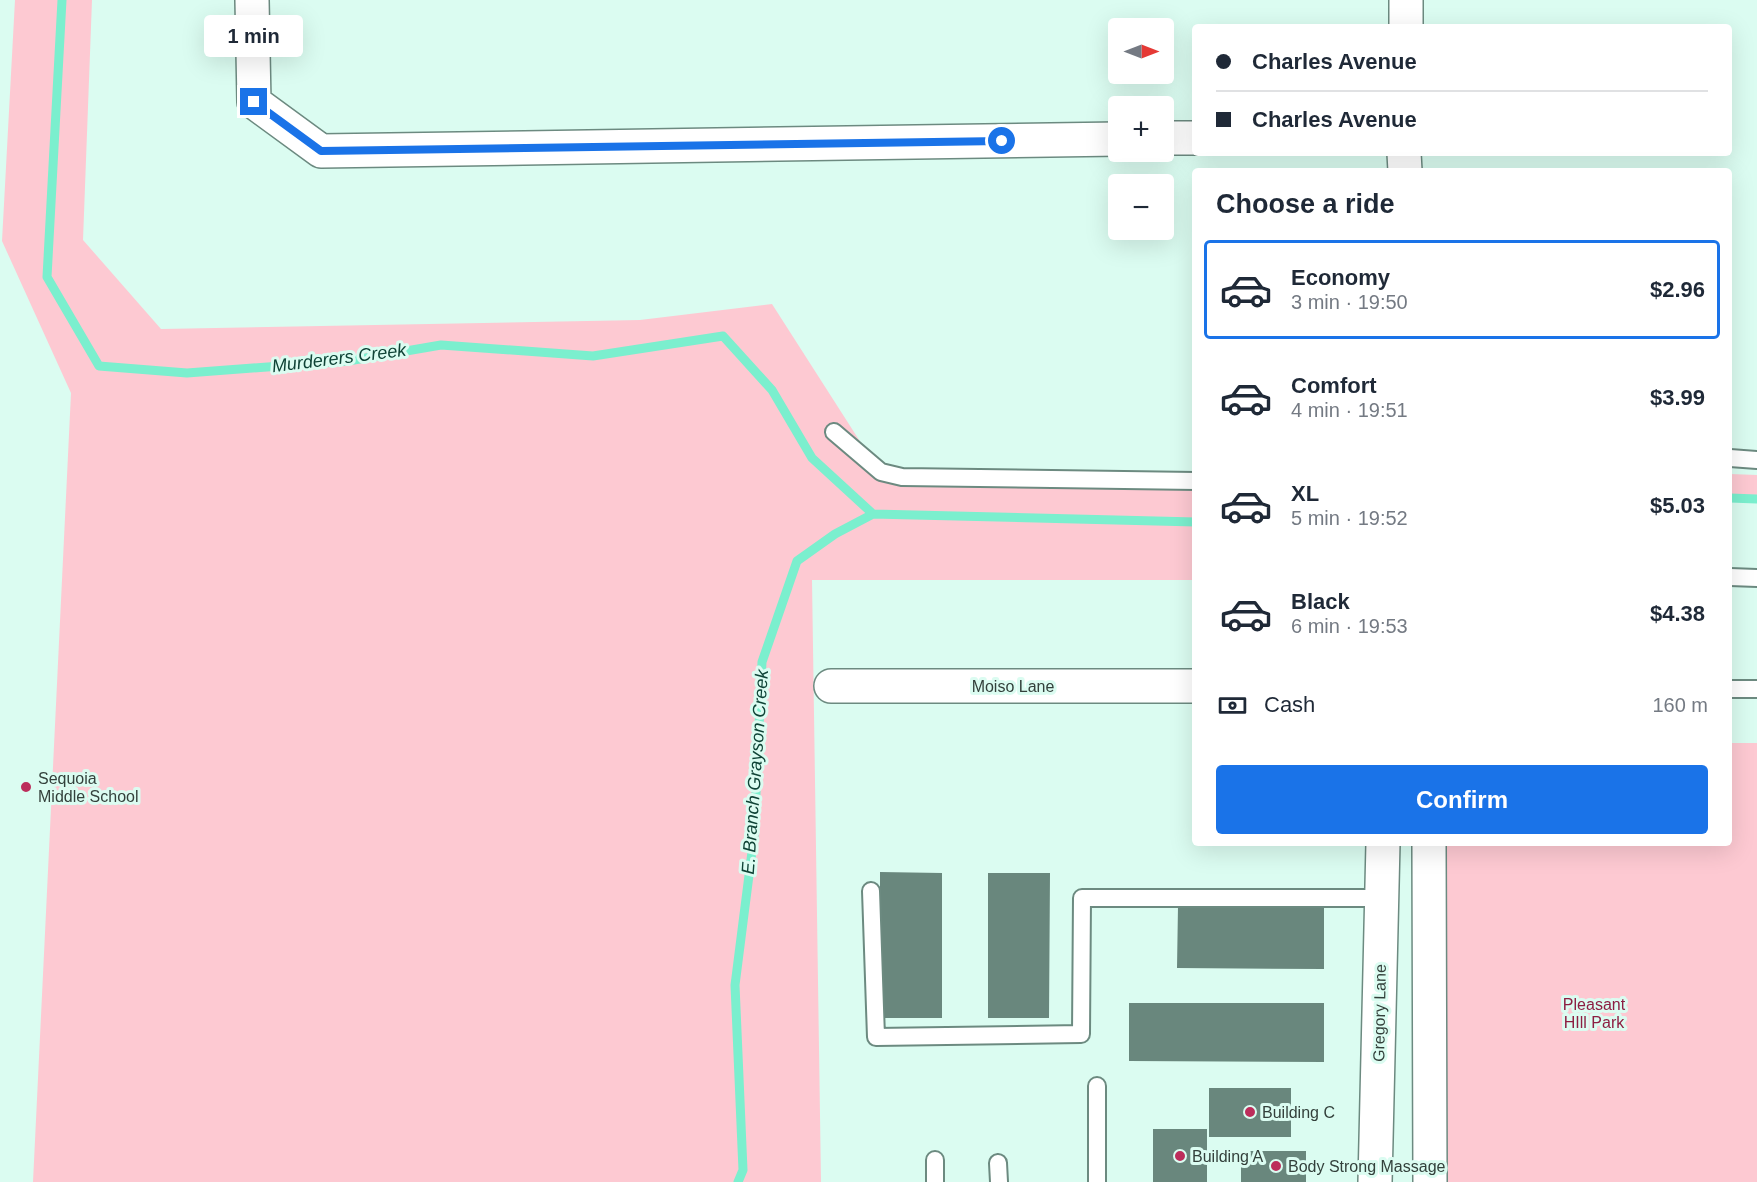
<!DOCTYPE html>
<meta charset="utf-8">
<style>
:root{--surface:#fff;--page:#f6f6f7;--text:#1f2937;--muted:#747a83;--line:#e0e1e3;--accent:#1a73e8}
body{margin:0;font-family:Arial,sans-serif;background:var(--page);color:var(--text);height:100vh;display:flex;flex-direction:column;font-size:22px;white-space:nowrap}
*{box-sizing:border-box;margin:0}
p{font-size:20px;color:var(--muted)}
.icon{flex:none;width:33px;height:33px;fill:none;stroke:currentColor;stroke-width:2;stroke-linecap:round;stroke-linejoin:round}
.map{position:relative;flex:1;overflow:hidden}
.details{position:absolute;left:1192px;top:168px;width:540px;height:678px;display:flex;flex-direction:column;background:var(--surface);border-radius:6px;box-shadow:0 6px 24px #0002}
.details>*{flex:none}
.guide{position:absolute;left:1192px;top:24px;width:540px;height:132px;border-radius:6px;box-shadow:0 6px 24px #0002;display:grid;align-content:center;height:132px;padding:0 24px;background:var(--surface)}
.needle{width:39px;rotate:90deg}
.controls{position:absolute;left:1108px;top:18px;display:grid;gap:12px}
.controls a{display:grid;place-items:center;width:66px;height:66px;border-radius:6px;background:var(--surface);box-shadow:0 6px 24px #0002;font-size:30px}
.end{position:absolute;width:27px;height:27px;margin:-14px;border:8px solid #1a73e8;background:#fff;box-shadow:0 0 0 3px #fff}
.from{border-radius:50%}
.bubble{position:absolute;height:42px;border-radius:6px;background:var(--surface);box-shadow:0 6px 24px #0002;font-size:20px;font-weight:600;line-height:42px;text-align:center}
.guide b{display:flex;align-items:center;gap:21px;height:57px;font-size:22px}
.guide b+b{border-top:2px solid var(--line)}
.guide i{width:15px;height:15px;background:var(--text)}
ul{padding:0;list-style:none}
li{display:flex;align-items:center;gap:18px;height:99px;margin:0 12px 9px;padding:0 12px;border:3px solid transparent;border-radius:6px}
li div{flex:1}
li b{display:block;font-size:22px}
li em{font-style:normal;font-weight:600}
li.selected{border-color:var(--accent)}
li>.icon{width:54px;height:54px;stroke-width:1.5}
h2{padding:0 24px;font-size:27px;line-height:72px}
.pay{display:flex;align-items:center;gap:15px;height:66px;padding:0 24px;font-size:22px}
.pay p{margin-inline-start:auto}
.action{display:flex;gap:12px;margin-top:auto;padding:12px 24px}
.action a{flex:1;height:69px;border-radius:6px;background:var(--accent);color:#fff;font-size:24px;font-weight:600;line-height:69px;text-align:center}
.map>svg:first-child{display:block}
.green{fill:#fdc9d2}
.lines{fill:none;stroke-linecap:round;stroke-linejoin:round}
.stream{stroke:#7befce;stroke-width:9}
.building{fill:#69877d}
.lane-casing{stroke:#6c8a80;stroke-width:20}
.street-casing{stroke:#6c8a80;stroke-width:36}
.secondary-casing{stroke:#6c8a80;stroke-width:36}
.lane{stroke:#fff;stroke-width:16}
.street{stroke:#fff;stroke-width:33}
.secondary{stroke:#fff;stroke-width:33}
.route{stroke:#1a73e8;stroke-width:8}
.poi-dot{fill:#bc2d5b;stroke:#dbfcf1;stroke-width:2}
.labels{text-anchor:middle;stroke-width:6;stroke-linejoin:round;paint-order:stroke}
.street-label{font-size:16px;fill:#33403b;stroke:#dbfcf1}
.poi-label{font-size:16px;fill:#33403b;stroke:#dbfcf1;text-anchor:start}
.park-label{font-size:16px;fill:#8d1e42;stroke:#dbfcf1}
.water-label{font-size:18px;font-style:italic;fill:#0f4336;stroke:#dbfcf1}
</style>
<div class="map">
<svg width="1757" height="1182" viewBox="0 0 1757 1182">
<rect width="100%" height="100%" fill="#dbfcf1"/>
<!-- green -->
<path class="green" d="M15,0H92L83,240L161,329L640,320L772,304L886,482H1195V580H812L821,1182H33L71,393L2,241Z
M1730,474L1757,475V499L1730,498Z
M1730,743H1757V1182H1430L1429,843H1730Z"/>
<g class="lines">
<!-- stream -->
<path class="stream" d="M62,0L47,277L99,366L187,373L348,361L441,345L593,356L723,336L772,390L812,458L873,514
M1730,498L1757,499
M738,1182L743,1170L735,985L754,836L762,662L797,561L835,534L873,514L1196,522"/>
</g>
<!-- building -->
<path class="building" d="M880,872L942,873V1018H880Z
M988,873H1050L1049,1018H988Z
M1178,906L1324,907V969L1177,968Z
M1129,1003H1324V1062L1129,1061Z
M1209,1088H1291V1137H1209Z
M1153,1129H1207V1182H1153Z
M1241,1151H1306V1182H1241Z"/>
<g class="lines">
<defs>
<path id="lane" d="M834,432L881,472L902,477L1196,481
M1730,458L1757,460
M1730,577L1757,578
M1730,689H1757
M871,891L876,1037L1081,1034L1082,898H1381
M1097,1086V1182
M998,1163L999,1182
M935,1182V1160"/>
<path id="street" d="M252,0L254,102L321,151L1119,139
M1164,138H1196
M831,686H1196"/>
<path id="secondary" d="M1406,27V0
M1404,153L1405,171
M1429,843L1430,1182
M1375,1182L1383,843"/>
</defs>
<!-- lane casing -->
<use href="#lane" class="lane-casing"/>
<!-- street casing -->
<use href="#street" class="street-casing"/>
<!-- secondary casing -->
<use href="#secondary" class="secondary-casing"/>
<!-- lane -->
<use href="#lane" class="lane"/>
<!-- street -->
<use href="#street" class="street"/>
<!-- secondary -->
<use href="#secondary" class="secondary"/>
</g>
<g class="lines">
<!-- route -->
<path class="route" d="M254,102L321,151L1002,141"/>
</g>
<!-- markers -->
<g class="poi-dot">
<circle cx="26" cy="787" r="6"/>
<circle cx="1250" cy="1112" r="6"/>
<circle cx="1180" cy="1156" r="6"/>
<circle cx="1276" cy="1166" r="6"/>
</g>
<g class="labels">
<!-- street labels -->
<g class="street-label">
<text x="1013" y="692">Moiso Lane</text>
<text transform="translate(1379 1013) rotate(-89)" y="6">Gregory Lane</text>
</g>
<!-- poi labels -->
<g class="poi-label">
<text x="38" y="784">Sequoia<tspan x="38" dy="18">Middle School</tspan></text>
<text x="1262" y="1118">Building C</text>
<text x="1192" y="1162">Building A</text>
<text x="1288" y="1172">Body Strong Massage</text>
</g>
<!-- park labels -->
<g class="park-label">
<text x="1594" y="1010">Pleasant<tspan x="1594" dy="18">HIll Park</tspan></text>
</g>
<!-- water labels -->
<g class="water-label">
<text transform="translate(339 358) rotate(-7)" y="6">Murderers Creek</text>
<text transform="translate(755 772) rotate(-86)" y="6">E. Branch Grayson Creek</text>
</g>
</g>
</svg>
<div class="controls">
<a><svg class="needle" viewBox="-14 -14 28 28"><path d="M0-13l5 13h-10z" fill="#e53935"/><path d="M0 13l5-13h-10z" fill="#747a83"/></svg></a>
<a>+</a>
<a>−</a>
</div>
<i class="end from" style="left:1002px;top:141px"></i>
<i class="end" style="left:254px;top:102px"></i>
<div class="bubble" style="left:204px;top:15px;width:99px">1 min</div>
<div class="guide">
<b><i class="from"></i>Charles Avenue</b>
<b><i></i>Charles Avenue</b>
</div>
<section class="details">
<h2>Choose a ride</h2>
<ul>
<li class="selected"><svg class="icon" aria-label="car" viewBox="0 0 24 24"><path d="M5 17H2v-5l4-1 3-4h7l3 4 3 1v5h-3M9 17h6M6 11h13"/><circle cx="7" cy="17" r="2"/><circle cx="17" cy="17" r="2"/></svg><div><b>Economy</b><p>3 min · 19:50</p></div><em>$2.96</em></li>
<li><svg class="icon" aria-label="car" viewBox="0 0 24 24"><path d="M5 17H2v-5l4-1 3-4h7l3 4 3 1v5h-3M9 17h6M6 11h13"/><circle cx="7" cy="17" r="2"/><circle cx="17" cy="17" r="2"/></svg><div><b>Comfort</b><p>4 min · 19:51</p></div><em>$3.99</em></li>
<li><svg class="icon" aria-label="car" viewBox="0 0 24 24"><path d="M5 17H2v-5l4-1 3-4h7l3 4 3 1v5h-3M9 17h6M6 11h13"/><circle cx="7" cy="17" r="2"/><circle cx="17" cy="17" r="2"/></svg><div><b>XL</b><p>5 min · 19:52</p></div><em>$5.03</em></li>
<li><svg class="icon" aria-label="car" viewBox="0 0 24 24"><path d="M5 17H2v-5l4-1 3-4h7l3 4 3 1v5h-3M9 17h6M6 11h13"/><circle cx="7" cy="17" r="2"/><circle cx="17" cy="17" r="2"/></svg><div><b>Black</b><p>6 min · 19:53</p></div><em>$4.38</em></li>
</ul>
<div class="pay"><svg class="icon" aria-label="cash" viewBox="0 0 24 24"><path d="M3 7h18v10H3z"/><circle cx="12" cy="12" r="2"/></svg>Cash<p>160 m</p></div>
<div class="action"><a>Confirm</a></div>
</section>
</div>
